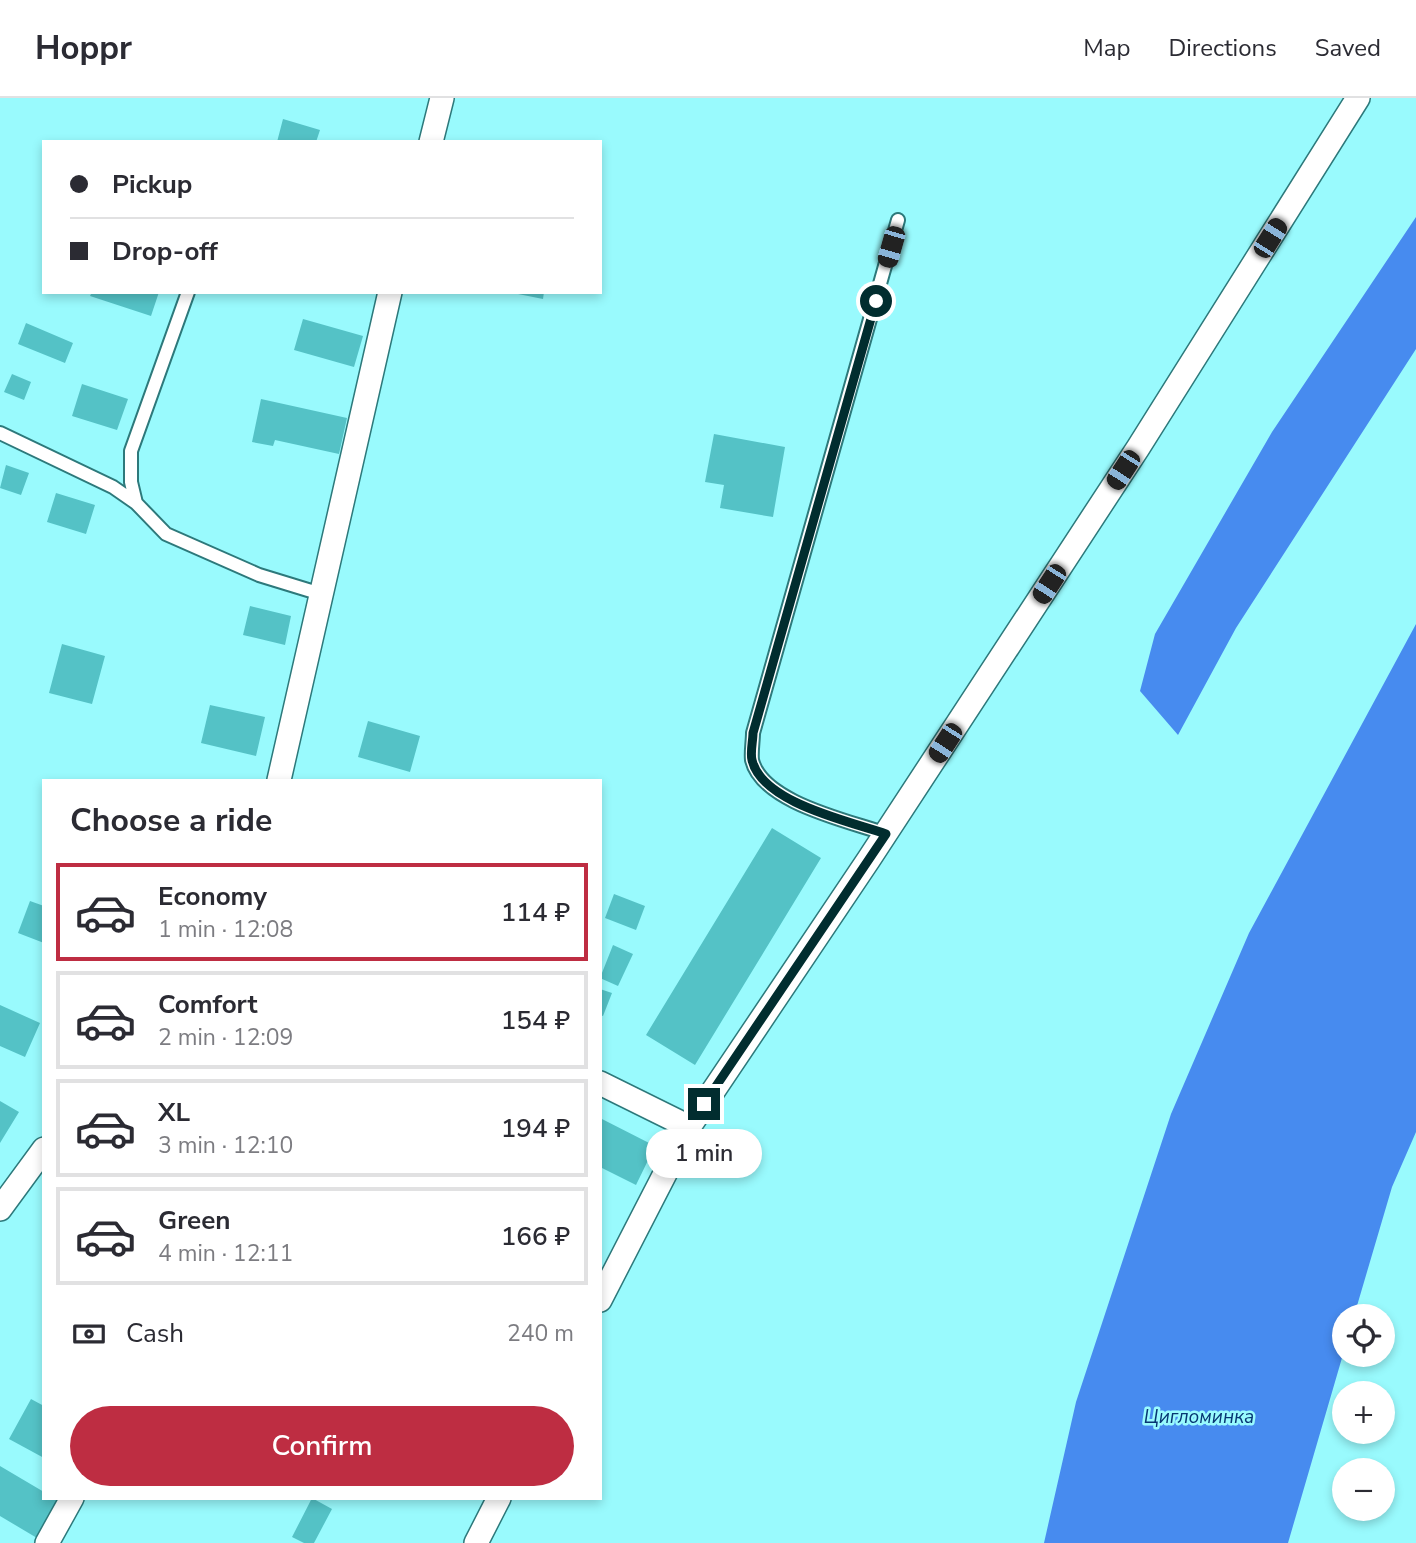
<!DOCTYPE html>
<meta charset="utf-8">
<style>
:root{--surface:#fff;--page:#f2f2f3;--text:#2b2b33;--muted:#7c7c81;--line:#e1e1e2;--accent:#be2d42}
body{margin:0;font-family:"Nunito Sans",sans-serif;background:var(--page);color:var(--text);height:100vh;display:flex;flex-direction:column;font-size:26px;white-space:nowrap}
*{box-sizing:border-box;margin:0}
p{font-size:23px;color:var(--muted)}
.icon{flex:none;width:38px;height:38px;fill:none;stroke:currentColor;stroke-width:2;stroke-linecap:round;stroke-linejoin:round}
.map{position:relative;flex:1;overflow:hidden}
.panel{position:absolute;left:42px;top:681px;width:560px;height:721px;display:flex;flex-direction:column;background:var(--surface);border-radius:0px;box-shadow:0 4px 10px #0003}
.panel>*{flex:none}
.hud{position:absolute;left:42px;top:42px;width:560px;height:154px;border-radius:0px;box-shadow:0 4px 10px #0003;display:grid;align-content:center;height:154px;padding:0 28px;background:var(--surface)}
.fabs{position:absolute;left:1332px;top:1206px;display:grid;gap:14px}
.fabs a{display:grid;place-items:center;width:63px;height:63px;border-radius:50%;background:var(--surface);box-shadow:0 4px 10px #0003;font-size:35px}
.end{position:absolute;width:32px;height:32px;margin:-16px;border:9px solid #012d2f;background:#fff;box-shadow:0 0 0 4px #fff}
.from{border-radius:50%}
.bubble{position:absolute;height:49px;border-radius:24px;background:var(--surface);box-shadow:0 4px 10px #0003;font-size:23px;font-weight:600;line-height:49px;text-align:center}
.car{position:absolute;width:21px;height:42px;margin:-21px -10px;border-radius:9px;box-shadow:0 0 5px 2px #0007;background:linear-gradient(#222 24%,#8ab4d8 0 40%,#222 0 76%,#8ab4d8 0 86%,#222 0)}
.hud b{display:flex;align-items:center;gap:24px;height:66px;font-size:26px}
.hud b+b{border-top:2px solid var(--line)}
.hud i{width:18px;height:18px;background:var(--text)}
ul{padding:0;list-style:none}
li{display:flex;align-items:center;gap:21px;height:98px;margin:0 14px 10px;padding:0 14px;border:4px solid var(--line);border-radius:0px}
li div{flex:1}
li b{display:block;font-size:26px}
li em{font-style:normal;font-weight:600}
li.on{border-color:var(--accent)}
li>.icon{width:63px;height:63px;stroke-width:1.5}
h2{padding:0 28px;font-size:32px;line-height:84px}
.pay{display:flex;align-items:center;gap:18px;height:77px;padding:0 28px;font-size:26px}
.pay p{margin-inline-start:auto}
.cta{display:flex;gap:14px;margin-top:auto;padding:14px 28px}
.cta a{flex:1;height:80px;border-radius:42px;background:var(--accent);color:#fff;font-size:28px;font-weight:600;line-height:80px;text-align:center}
header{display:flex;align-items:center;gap:42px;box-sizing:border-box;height:98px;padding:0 35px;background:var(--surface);border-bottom:2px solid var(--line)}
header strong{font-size:33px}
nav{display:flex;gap:38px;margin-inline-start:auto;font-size:24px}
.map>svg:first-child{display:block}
.water{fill:#478bef}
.building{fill:#54c2c6}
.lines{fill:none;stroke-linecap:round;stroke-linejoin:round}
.service-casing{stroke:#2d797b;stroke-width:16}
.minor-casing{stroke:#2d797b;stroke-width:26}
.service{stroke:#fff;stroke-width:12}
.minor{stroke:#fff;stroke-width:23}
.route{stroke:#012d2f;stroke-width:9}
.labels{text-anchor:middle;stroke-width:5;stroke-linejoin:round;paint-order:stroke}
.water-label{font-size:19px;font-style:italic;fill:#073573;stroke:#99fafd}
</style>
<header>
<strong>Hoppr</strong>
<nav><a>Map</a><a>Directions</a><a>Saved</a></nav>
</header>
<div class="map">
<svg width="1416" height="1445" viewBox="0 0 1416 1445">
<rect width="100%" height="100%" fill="#99fafd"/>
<!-- water -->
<path class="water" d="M1416,119V251L1236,530L1178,637L1140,593L1155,536L1272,334Z
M1416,526V1034L1392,1089L1354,1218H1344V1253L1288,1445H1044L1076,1304L1171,1016L1249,835Z"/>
<!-- building -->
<path class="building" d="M283,21L320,32L316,44H277Z
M92,194H159L151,218L90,198Z
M508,194H544L543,201Z
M303,221L363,238L354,269L294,252Z
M26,225L73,245L65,265L18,246Z
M12,276L31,284L24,302L4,294Z
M82,286L128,301L117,332L72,318Z
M261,301L347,320L339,356L275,342L273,348L252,344Z
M714,336L785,349L773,419L720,410L724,387L705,384Z
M6,367L29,375L21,397L0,390Z
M56,395L95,407L86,436L47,424Z
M250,508L291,518L285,547L243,537Z
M62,546L105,558L92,606L49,595Z
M210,607L265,619L256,658L201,645Z
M368,623L420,638L410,674L358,659Z
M772,730L821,760L695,967L646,937Z
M614,796L645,808L636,832L605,820Z
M30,803L44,808V845L18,835Z
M613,847L633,856L618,888L600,880Z
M600,891L612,895L603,918L600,917Z
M0,907L40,925L25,959L0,948Z
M0,1003L19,1014L0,1045Z
M600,1020L655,1048L636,1087L600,1069Z
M31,1301L44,1308V1360L9,1341Z
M0,1368L44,1394V1400H53L59,1404L37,1440L0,1418Z
M312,1400L332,1411L314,1445H304L292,1439Z"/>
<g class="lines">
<defs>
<path id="service" d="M188,194L131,353V384L136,405L166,436L259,477L321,496
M0,335L113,389L136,405
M886,736C850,723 762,705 752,662C751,654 753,643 753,635L898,122"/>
<path id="minor" d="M431,44L442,0
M279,682L390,194
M600,985L689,1029
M0,1111L44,1051
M600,1202L689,1029L869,761L1138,350L1358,0
M47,1445L72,1400
M476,1445L499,1400"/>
</defs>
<!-- service casing -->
<use href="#service" class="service-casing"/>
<!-- minor casing -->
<use href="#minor" class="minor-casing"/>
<!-- service -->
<use href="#service" class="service"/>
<!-- minor -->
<use href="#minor" class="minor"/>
</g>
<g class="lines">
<!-- route -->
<path class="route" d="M704,1006L886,736C849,723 762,705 752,662C750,654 753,643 753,635L876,203"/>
</g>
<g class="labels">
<!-- water labels -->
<g class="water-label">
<text x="1199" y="1325">Цигломинка</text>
</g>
</g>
</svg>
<div class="fabs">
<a><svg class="icon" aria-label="locate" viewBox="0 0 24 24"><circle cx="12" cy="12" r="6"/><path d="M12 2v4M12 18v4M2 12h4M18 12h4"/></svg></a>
<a>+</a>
<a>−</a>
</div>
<i class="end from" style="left:876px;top:203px"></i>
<i class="end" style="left:704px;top:1006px"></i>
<div class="bubble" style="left:646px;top:1031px;width:116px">1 min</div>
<i class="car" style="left:1270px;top:140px;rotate:32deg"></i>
<i class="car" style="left:891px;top:149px;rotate:196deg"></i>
<i class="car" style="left:1123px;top:372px;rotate:213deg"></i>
<i class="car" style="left:1049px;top:486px;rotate:213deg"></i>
<i class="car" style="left:945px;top:645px;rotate:213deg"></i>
<div class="hud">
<b><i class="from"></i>Pickup</b>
<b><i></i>Drop-off</b>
</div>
<section class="panel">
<h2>Choose a ride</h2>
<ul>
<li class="on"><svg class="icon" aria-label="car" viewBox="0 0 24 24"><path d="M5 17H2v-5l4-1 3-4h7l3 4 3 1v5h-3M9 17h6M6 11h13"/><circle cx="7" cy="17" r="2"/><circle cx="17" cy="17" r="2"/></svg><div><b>Economy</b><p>1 min · 12:08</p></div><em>114 ₽</em></li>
<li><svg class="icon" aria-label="car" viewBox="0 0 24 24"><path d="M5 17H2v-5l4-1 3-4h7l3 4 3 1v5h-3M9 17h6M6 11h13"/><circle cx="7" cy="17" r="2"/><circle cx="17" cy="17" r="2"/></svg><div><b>Comfort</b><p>2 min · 12:09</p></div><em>154 ₽</em></li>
<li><svg class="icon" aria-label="car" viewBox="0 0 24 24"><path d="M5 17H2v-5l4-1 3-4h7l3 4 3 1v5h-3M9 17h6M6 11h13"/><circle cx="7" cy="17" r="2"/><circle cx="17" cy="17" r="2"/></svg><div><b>XL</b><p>3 min · 12:10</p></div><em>194 ₽</em></li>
<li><svg class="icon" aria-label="car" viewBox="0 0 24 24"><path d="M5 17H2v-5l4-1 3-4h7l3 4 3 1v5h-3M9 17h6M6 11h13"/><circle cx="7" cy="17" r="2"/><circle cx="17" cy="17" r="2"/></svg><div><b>Green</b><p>4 min · 12:11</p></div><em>166 ₽</em></li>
</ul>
<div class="pay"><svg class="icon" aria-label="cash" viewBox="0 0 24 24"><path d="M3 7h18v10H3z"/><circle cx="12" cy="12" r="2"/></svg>Cash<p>240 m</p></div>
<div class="cta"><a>Confirm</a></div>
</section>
</div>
